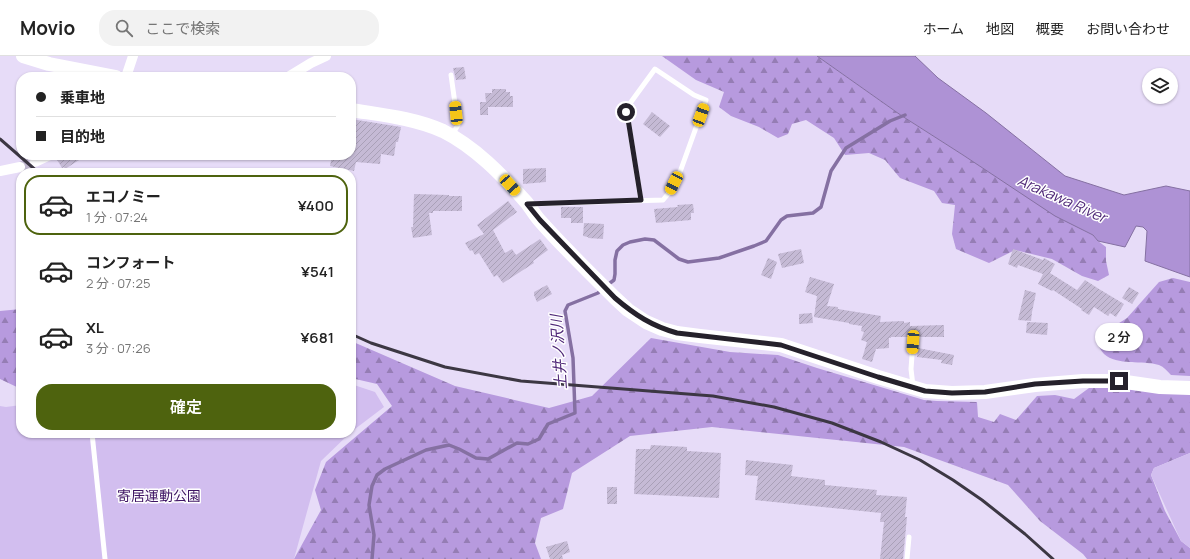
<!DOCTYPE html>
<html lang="ja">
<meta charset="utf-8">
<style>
:root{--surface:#fff;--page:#f2f2f2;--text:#222;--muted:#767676;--line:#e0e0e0;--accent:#4e630e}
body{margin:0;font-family:Manrope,"Noto Sans JP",sans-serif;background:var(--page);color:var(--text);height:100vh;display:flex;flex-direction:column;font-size:15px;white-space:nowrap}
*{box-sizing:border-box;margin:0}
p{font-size:13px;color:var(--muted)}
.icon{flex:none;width:22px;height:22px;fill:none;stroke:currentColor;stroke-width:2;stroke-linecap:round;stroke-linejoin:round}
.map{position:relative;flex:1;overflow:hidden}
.sheet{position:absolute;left:16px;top:112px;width:340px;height:270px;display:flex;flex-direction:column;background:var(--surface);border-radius:16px;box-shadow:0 1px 3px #0004}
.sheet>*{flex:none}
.hud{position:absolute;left:16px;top:16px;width:340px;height:88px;border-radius:16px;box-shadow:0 1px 3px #0004;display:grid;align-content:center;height:88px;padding:0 20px;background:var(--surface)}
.fabs{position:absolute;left:1142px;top:12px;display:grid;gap:8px}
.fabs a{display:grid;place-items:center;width:36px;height:36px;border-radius:50%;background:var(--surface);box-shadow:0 1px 3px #0004;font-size:20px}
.end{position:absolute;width:18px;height:18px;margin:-9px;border:5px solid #25212b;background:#fff;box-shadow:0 0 0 2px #fff}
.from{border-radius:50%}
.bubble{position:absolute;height:28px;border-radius:14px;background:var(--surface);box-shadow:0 1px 3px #0004;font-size:13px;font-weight:600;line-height:28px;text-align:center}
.car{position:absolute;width:12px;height:24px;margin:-12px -6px;border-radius:5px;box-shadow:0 0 3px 1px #0007;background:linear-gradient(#f5c518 24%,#345 0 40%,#f5c518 0 76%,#345 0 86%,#f5c518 0)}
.hud b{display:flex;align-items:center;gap:14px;height:38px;font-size:15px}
.hud b+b{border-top:1px solid var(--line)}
.hud i{width:10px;height:10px;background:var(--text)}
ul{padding:7px 0 0;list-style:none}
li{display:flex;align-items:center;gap:12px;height:60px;margin:0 8px 6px;padding:0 12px;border:2px solid transparent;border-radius:16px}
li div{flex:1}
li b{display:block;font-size:15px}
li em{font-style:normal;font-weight:600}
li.on{border-color:var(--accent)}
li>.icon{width:36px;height:36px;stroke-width:1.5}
.button{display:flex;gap:8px;margin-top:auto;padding:8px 20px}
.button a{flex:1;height:46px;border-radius:16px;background:var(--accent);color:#fff;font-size:16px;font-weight:600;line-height:46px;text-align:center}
header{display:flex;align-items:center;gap:24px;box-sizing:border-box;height:56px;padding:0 20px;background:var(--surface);border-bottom:1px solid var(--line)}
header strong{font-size:19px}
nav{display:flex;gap:22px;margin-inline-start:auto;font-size:14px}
.search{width:280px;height:36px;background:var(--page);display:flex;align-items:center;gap:10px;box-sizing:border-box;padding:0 14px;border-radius:16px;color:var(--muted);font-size:15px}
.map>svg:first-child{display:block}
.forest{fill:url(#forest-firs)}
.green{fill:#d2beef}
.water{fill:#ae92d5;stroke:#8570a2}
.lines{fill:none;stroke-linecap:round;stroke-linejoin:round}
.stream{stroke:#8570a2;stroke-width:3.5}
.building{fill:url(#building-hatch)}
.street-tunnel{stroke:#c0b7cf;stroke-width:10;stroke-dasharray:10 5;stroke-linecap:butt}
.lane{stroke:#fff;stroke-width:5}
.street{stroke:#fff;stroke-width:10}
.secondary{stroke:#fff;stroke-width:14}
.rail{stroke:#3c3743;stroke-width:3}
.route{stroke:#25212b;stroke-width:5}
.labels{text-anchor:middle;stroke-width:3;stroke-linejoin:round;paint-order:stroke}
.park-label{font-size:14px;fill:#3f1564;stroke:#fff}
.water-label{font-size:15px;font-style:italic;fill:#502978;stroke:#fff}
</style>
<header>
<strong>Movio</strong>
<div class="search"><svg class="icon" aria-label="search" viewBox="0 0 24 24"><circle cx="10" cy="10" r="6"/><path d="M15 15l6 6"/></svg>ここで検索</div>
<nav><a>ホーム</a><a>地図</a><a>概要</a><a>お問い合わせ</a></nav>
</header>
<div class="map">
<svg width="1190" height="503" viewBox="0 0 1190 503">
<defs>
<pattern id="forest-firs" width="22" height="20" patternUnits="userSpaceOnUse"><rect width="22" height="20" fill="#b79ade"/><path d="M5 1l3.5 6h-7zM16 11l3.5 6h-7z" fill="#957db4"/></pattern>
<pattern id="building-hatch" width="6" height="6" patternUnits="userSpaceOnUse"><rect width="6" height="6" fill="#c5bad5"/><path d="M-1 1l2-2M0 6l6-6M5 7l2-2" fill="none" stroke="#a9a0b7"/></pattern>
</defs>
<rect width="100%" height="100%" fill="#e7dcf8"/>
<!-- forest -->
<path class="forest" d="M662,0H817L902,60L963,99L1055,159L1093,179L1098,185L1106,191V205L1109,219L1098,225L1082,220L1052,203L1015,194L989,207L956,193L952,178L955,149L942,147L934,135L900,122L885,104L869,97L845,99L834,82L806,64L792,68L788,78L778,82L759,71L731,60L719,51L724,36L696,24Z
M1173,222L1190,226V320L1171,319C1167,315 1164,311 1159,309C1143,304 1117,310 1104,298C1101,295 1099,291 1098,288L1105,276L1127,262L1159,226Z
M21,253V333L0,323V255Z
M651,282L730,296L778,299L817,312L924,344L937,345L977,346L978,361L994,366L1000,358L1016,364L1037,340L1055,339L1074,343L1089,332L1104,331L1173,338H1190V397L1154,412L1151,419L1165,455L1181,485L1190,492V503H1087L1083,498L1040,465L1008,429L904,391L712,371L630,380L572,417L563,453L541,462L535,487L541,503H294L321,454L315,434L326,406L392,350L377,328L351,322V285L455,330L549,352L592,340Z"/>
<!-- green -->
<path class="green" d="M351,328L375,336L384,351L351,376Z
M21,349V377H350L321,405L294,503H0V350L6,351Z
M1190,397V492L1181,485L1151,419L1154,412Z"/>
<!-- water -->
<path class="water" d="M817,0H915L938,22L986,57L1065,120L1124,139L1166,130L1190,135V221L1145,205L1147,175L1143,171L1136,170L1125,191L1098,185L1093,179L1055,160L963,99L902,60Z"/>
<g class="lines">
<!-- stream -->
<path class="stream" d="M606,230L614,224L615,218V204L617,195L623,189L630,186L645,183L654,184L679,203L688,206L719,202L754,190L766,185L781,164L787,160L813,157L821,151L831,115L846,92L890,65L905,59
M372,503L374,479L369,449L372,430L377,419L385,413L426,394L449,389L459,393L476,402L488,403L517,387L528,388L539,383L548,368L575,357L573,302L565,255L568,249L598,237L601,234"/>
</g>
<!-- building -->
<path class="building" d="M464,11L466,23L456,24L453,12Z
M492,33H506V36H510V40H513V51H488V59H480V46H486L485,37H492Z
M652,56L670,70L660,81L643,68Z
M351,63L401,71L398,86H396L394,100L381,98L380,108L356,106L354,115L330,110L332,99H351Z
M56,99H87L65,113L64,111L62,112L56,102Z
M546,112V126L523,128V113Z
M414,138L449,139V140H462V155H433V157H429L432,179L413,182L411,171H413Z
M508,145L517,156L493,174L505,197L512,193L516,199L540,183L548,194L533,205L534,207L503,227L497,219L494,221L479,197L475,199L472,194L470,195L465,187L484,178L477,169Z
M693,148L694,157H691V164L656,167L654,153L678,151L677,149Z
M561,151H583V167H571V162H561Z
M584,167L604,168L603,183L588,182V181L583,180Z
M801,193L804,207L782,212L778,198Z
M1013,193L1043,204L1044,202L1055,208L1050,217L1077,234L1085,224L1099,233L1124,248L1116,261L1110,257L1108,260L1094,251L1089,259L1081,254L1082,253L1053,234L1052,235L1038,228L1043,218L1018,209L1017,212L1008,208Z
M768,202L777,206L771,223L761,219Z
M810,221L834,228L827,250L838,251V253L881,260L880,266L904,265V267L910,266V270L944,269V281H891V282H889V292L876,293L872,306L862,303L867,286L861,284L864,276L861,275L862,270L849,268V267L814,261L817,240L805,236Z
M547,229L552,238L537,246L534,239V236Z
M1129,231L1139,237L1132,248L1122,242Z
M1025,234L1036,237L1032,256L1031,265L1018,264Z
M812,257L813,267L799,268V258Z
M1027,266L1048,267L1047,279L1026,277Z
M918,292L954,299L952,309L941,307L942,304L917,301Z
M651,389L687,391V395L721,397L719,442L634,438L636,393H650Z
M746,404L793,409L791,420L825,424V429L877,434L876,439L907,441L905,461H907L903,503H880L884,466H880L881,457L755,444L758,420L745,419Z
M607,431H617V448H607Z
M567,485L570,496L562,499L563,503H550L546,491Z"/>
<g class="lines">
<!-- street-tunnel -->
<path class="street-tunnel" d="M20,111L35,106"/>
<!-- lane -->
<path class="lane" d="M451,19L458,69L452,79
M530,148L663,144L668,138L680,116L706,44L694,39L655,13L631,46L626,56L628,63L641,145
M913,330L911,313L913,286
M92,377L105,503
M907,503L909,481"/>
<!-- street -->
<path class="street" d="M126,21L133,0
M288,21L311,7L326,0
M35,106L50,99
M0,115L20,111"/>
<!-- secondary -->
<path class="secondary" d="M23,0L49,8L116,21
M351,54C382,59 414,62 443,75C475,91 502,119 526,146C531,152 535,160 541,166C564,192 590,217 615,242L628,254L646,266L662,273L677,277L700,280L781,289L878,321L925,335L952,337L985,336L1035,329L1083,325H1119L1160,331L1190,332"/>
<!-- rail -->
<path class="rail" d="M0,83L39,117
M351,278L371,287L445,311L521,325L713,340L774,351L832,367L881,386L920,404L953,424L982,444L1025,478L1053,503"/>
</g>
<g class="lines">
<!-- route -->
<path class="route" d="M626,56L628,63L641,144L527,148L540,164L615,242C635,259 652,270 677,277L781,289L878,321L925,335L952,337L985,336L1035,328L1083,325H1119"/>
</g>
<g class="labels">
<!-- park labels -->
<g class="park-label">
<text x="159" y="445">寄居運動公園</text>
</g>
<!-- water labels -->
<g class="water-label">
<text transform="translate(1062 143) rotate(24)" y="5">Arakawa River</text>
<text transform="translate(559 296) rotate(-94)" y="5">土井ノ沢川</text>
</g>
</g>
</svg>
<div class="fabs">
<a><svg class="icon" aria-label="layers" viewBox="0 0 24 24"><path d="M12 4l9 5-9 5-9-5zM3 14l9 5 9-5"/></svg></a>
</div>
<i class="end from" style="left:626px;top:56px"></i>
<i class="end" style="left:1119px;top:325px"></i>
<div class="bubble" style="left:1095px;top:267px;width:48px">2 分</div>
<i class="car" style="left:456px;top:57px;rotate:354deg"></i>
<i class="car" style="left:701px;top:59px;rotate:20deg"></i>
<i class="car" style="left:674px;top:127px;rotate:207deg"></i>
<i class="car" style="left:510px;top:129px;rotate:138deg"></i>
<i class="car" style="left:913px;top:286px;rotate:184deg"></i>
<div class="hud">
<b><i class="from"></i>乗車地</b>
<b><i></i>目的地</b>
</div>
<section class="sheet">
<ul>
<li class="on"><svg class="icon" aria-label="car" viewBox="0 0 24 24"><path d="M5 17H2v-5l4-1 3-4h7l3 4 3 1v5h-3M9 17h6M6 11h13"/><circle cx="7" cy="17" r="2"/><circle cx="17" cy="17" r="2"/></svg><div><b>エコノミー</b><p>1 分 · 07:24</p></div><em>¥400</em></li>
<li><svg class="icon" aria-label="car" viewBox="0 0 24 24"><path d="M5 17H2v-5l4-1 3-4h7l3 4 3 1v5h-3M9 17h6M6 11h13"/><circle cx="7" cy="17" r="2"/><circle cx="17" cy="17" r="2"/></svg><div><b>コンフォート</b><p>2 分 · 07:25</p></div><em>¥541</em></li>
<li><svg class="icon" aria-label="car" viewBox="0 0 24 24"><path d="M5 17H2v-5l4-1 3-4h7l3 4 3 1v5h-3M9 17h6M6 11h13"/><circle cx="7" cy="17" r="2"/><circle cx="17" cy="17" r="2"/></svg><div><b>XL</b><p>3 分 · 07:26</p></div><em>¥681</em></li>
</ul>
<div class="button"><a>確定</a></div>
</section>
</div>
